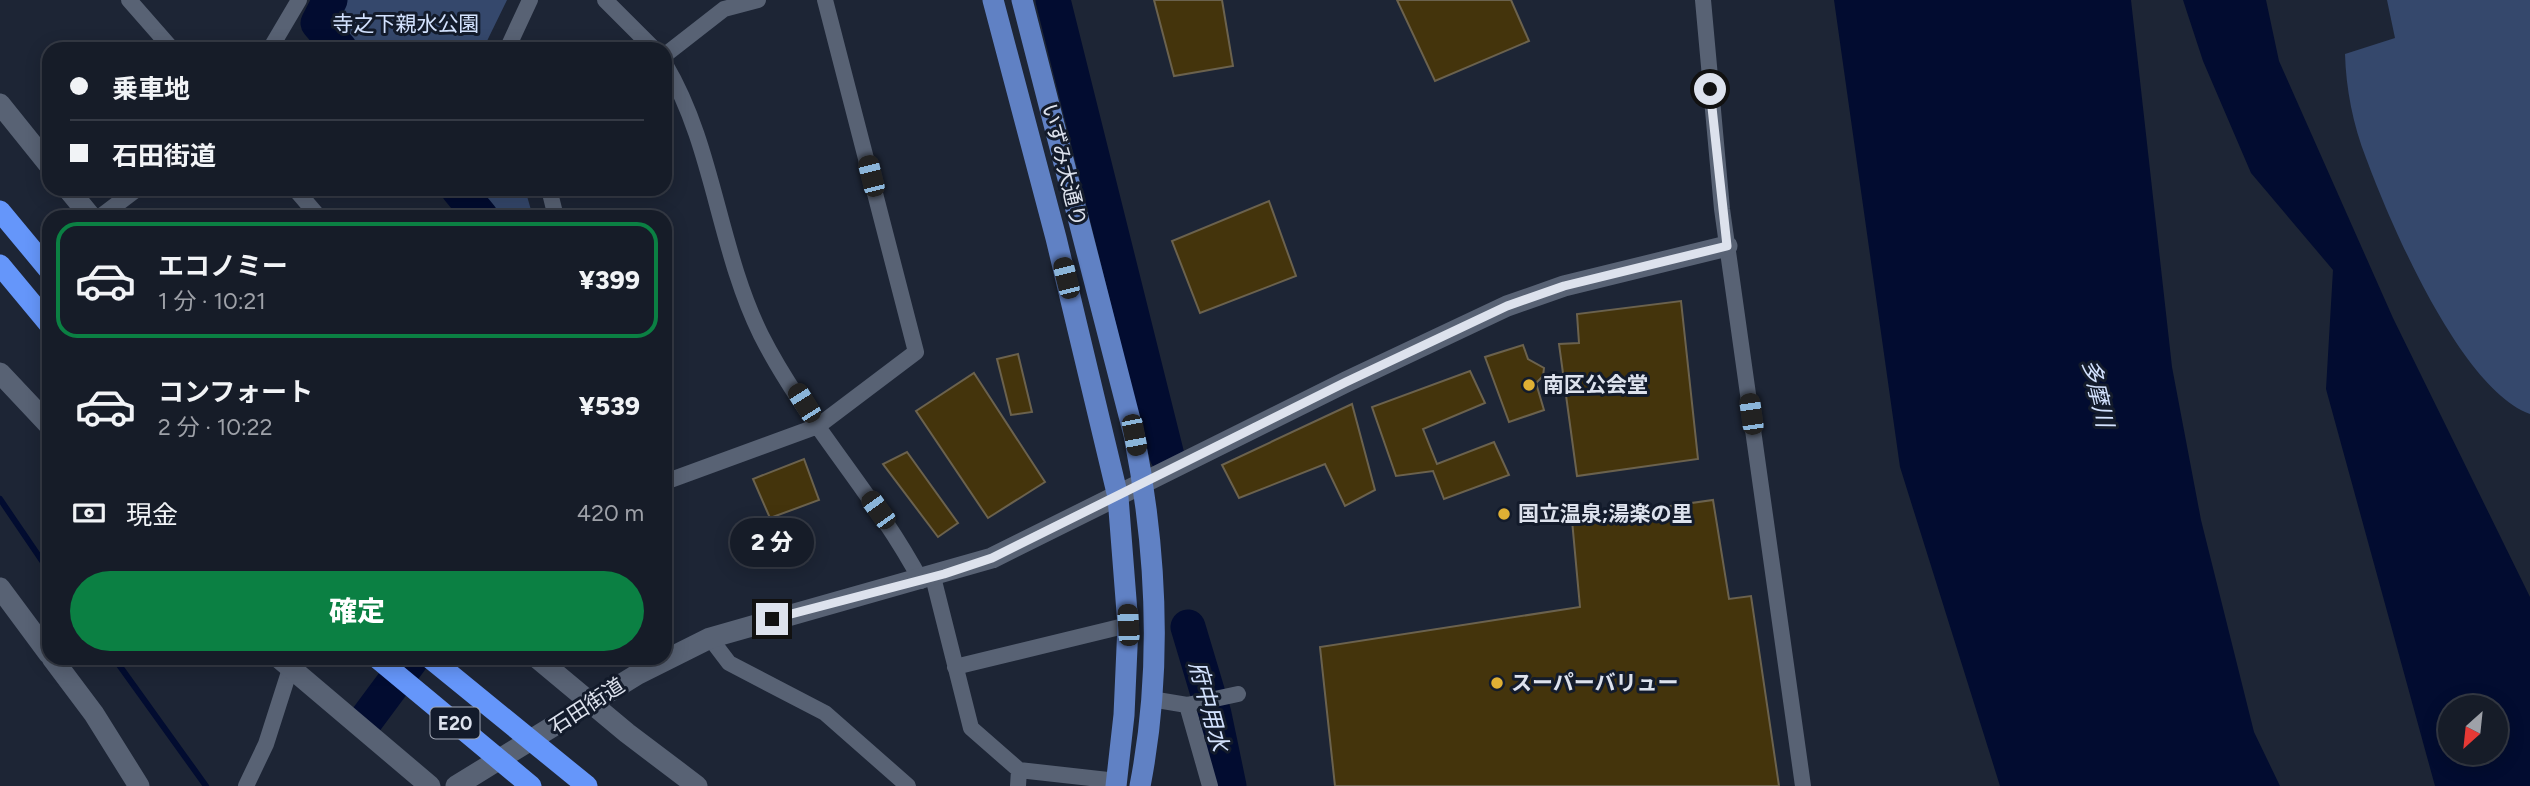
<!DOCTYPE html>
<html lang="ja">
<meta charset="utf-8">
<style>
:root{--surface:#161c28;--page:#1f2530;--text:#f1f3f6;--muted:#9ea1a8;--line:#353a45;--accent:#0b8043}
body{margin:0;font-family:Figtree,"Noto Sans JP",sans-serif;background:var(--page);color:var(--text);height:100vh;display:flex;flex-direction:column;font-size:26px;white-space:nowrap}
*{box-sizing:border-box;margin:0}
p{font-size:23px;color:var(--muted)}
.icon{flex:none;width:38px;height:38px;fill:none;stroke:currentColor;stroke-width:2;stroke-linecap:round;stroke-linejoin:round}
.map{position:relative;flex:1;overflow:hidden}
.drawer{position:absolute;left:42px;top:210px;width:630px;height:455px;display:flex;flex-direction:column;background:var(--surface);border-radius:21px;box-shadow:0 4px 18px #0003,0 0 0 2px var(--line)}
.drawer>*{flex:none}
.banner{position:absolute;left:42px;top:42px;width:630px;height:154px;border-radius:21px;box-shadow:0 4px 18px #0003,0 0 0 2px var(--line);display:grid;align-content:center;height:154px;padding:0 28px;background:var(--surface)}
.needle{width:46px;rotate:207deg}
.buttons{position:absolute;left:2438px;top:695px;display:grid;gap:14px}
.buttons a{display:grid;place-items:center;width:70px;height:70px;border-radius:50%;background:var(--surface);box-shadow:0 4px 18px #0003,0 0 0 2px var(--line);font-size:35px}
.end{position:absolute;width:32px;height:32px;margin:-16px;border:9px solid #dde2ed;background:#111;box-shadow:0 0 0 4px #111}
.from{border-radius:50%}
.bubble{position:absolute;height:49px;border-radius:24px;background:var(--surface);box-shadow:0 4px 18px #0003,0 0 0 2px var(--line);font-size:23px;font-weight:800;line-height:49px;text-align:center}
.car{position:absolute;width:21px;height:42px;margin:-21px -10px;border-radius:9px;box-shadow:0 0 5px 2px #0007;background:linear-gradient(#222 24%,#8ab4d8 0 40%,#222 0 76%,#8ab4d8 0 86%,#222 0)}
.banner b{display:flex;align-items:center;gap:24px;height:66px;font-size:26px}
.banner b+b{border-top:2px solid var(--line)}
.banner i{width:18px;height:18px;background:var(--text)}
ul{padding:12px 0 0;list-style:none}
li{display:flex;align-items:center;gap:21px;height:116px;margin:0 14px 10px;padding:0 14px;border:4px solid transparent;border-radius:21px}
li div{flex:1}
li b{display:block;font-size:26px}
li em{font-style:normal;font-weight:800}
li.current{border-color:var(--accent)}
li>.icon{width:63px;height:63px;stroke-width:1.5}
.pay{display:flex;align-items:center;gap:18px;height:77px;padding:0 28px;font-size:26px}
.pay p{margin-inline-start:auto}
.action{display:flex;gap:14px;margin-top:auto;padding:14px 28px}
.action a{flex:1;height:80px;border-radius:42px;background:var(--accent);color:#fff;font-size:28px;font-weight:800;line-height:80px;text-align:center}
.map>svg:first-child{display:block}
.green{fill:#35486c}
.water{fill:#020c30;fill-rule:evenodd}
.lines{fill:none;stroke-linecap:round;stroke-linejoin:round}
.stream{stroke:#020c30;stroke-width:6}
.river{stroke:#020c30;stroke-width:35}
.building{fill:#44340c;stroke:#6b624e;stroke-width:2}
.minor{stroke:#586274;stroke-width:16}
.tertiary{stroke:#586274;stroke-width:21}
.primary{stroke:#6081c4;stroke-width:21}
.motorway{stroke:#6596fa;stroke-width:21}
.route{stroke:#dde2ed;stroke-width:9}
.poi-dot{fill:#e0b034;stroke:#131b2b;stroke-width:2.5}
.labels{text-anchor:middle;stroke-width:6;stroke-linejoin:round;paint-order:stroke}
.shield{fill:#131b2b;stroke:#a0a6b3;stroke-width:2}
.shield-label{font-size:19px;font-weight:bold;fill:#dde2ed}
.park-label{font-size:21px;fill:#d3e2fe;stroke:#131b2b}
.street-label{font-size:21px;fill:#dde2ed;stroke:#131b2b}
.poi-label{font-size:21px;font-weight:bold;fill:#dde2ed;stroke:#131b2b;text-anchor:start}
.water-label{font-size:23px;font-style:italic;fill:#d3e2fe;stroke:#131b2b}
</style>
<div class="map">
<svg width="2530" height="786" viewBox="0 0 2530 786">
<rect width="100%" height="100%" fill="#1d2535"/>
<!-- green -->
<path class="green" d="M320,0H507L486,43L488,49H321L305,30Z
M2387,0H2530V414C2461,389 2391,225 2366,158C2353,125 2346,89 2345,54L2395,38Z
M444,189H525L533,217H468Z"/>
<!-- water -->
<path class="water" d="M1834,0H2131L2172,367L2201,520L2254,732L2280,786H2000L1900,467Z
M2183,0H2266L2279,61L2393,318L2530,597V786H2435L2326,389L2333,270L2251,173L2203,61ZM2496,707V752H2450V707Z"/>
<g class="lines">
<!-- stream -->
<path class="stream" d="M0,499L49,571
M114,658L206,786"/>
<!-- river -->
<path class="river" d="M330,0L318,23L340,49
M1053,0L1167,456
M458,189L481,217
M1188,627L1214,714L1229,786
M366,720L412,658"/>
</g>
<!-- building -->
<path class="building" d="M1154,0H1222L1233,66L1174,76Z
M1397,0H1511L1529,41L1435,81Z
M1269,201L1296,276L1200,313L1172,241Z
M1681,301L1698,459L1577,476L1559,344L1579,343L1577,314Z
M1523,345L1528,359L1544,368L1543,376L1536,383L1544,410L1509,422L1485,357Z
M1018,354L1032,412L1011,415L997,359Z
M1470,371L1485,403L1423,429L1437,464L1494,442L1509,475L1444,499L1433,471L1396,476L1372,407Z
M974,373L1045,482L988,518L916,411Z
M1352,404L1375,490L1345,506L1325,464L1239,498L1222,465Z
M907,452L958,523L938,537L883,464Z
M804,459L819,500L770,518L753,479Z
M1713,500L1729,599L1751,596L1779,786H1335L1320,647L1580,607L1572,520Z"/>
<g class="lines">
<!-- minor -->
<path class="minor" d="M129,0L172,49
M605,0L654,49
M1703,0L1722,209L1803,786
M270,49L299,0
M512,49L510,43L530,0
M665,55L724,9L758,0
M665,64C714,146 718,248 761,335C805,422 875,494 921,581
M295,189L319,217
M549,189L556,217
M100,217L137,189
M665,482L818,426L916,352L825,0
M933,577L971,728L1019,770L1018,786
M710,638L729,663L825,713L908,786
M955,667L1128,625
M1151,699L1187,705L1210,786
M1187,705L1238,694
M1019,770L1117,781
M246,786L266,744L290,669"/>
<!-- tertiary -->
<path class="tertiary" d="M0,104L49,165
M68,189L91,217
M0,373L49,425
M0,588L49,654
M52,658L94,714L139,786
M279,658L430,786
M537,658L627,733L697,786
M456,786L638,674L710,638L992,558L1346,382L1507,306L1564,286L1727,246"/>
<!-- primary -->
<path class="primary" d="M993,0L1056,238L1118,497L1128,625L1124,715L1116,786
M1022,0L1134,435C1157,552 1163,668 1140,786"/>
<!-- motorway -->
<path class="motorway" d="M0,211L49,270
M0,265L49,324
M377,658L531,786
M430,658L587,786"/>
</g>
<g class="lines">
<!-- route -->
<path class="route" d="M772,619L944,574L992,558L1346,382L1507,306L1564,286L1727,246L1710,89"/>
</g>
<!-- markers -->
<g class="poi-dot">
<circle cx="1529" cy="385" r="7"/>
<circle cx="1504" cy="514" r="7"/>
<circle cx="1497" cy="683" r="7"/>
</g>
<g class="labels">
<!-- shield labels -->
<rect class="shield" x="430.5" y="707.5" width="49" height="31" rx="5"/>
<g class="shield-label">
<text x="455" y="730">E20</text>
</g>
<!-- park labels -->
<g class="park-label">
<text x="406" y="31">寺之下親水公園</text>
</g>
<!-- street labels -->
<g class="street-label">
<text transform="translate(1064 165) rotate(76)" y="7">いずみ大通り</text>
<text transform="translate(587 706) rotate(-33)" y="7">石田街道</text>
</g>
<!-- poi labels -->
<g class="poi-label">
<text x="1543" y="392">南区公会堂</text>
<text x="1518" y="521">国立温泉;湯楽の里</text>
<text x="1511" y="690">スーパーバリュー</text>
</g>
<!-- water labels -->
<g class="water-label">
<text transform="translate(2098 393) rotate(77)" y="8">多摩川</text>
<text transform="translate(1209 706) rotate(75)" y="8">府中用水</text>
</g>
</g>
</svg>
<div class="buttons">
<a><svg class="needle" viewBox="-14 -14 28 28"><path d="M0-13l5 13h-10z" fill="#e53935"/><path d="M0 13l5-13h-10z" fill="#9ea1a8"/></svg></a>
</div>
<i class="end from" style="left:1710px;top:89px"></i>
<i class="end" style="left:772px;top:619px"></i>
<div class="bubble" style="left:730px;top:518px;width:84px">2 分</div>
<i class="car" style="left:871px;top:176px;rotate:346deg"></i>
<i class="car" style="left:1066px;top:278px;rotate:346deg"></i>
<i class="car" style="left:804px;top:403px;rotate:328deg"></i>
<i class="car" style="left:1751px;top:414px;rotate:352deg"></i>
<i class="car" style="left:1134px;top:435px;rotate:169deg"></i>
<i class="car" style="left:878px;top:510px;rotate:324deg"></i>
<i class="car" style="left:1128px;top:625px;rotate:357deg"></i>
<div class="banner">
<b><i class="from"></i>乗車地</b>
<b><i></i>石田街道</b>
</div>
<section class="drawer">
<ul>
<li class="current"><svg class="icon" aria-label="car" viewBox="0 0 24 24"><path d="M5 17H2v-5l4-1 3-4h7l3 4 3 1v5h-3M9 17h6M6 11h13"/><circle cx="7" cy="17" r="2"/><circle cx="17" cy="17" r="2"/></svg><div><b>エコノミー</b><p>1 分 · 10:21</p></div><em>¥399</em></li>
<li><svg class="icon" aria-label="car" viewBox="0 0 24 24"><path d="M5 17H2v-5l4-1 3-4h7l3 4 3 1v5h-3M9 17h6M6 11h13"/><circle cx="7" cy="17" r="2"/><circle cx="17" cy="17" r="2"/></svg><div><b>コンフォート</b><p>2 分 · 10:22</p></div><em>¥539</em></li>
</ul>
<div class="pay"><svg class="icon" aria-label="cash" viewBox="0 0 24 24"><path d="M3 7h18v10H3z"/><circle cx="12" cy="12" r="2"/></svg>現金<p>420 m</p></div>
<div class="action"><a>確定</a></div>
</section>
</div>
